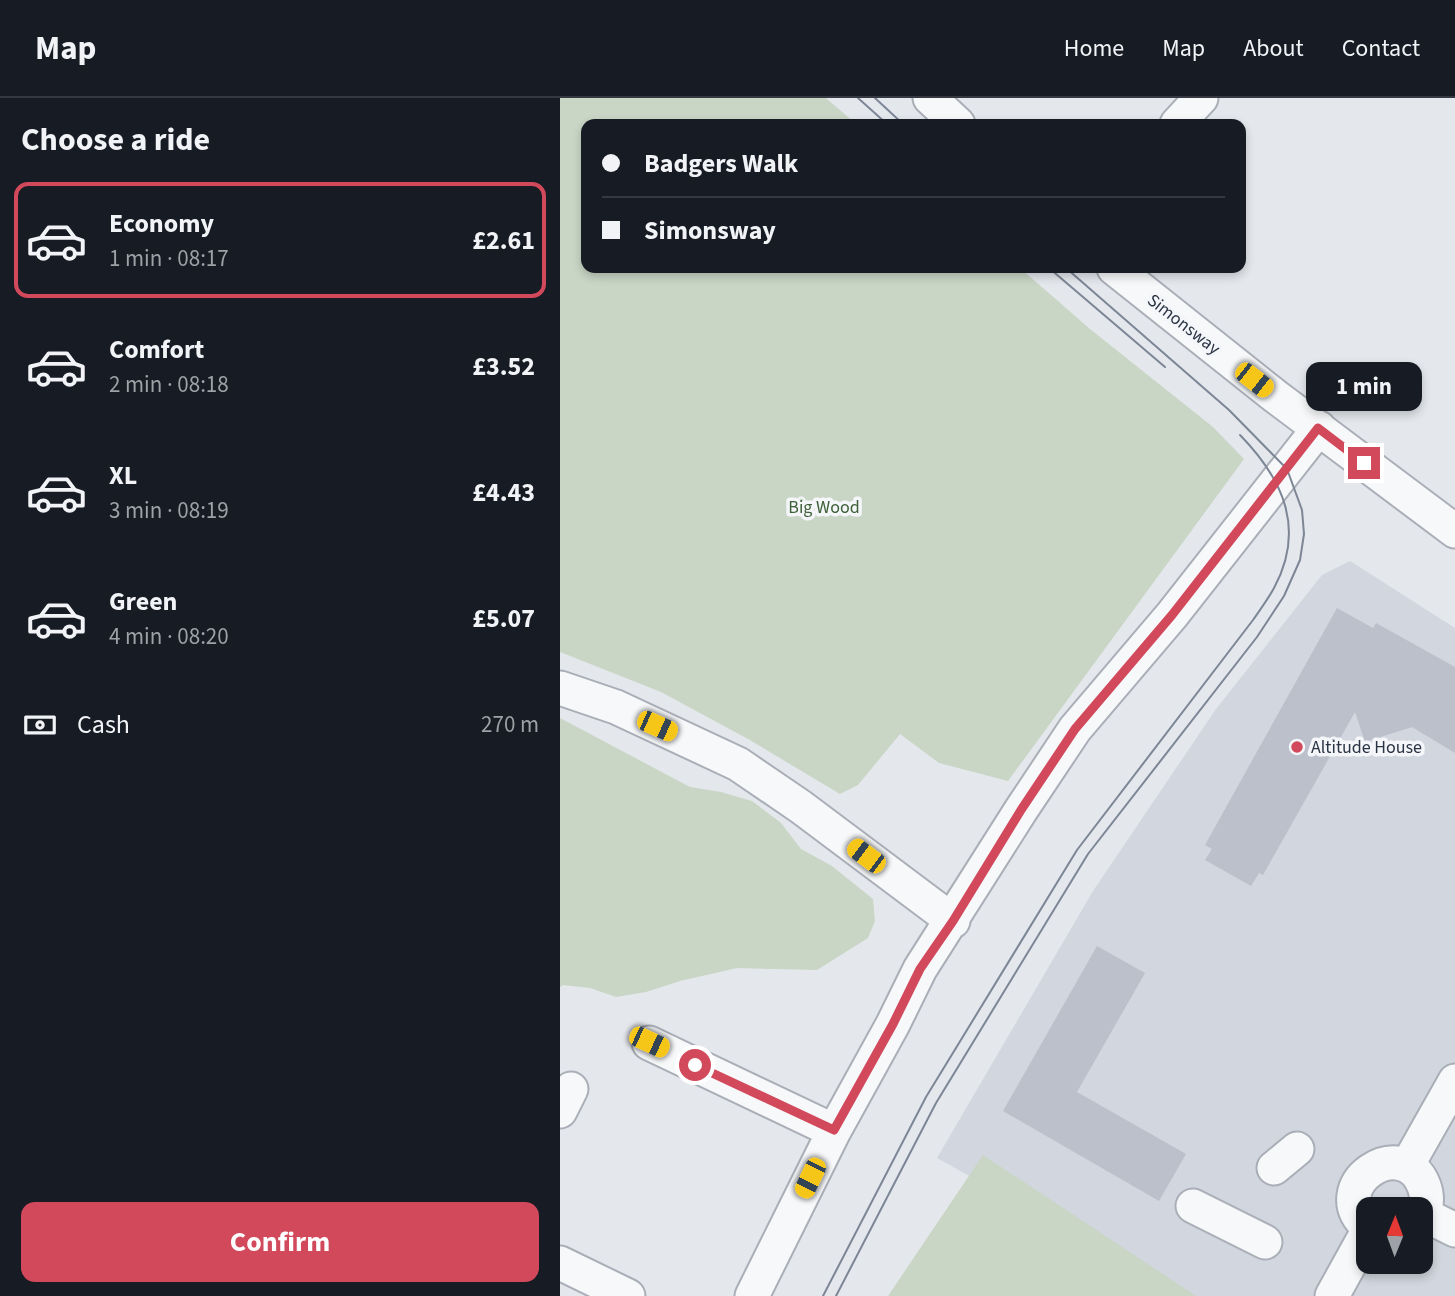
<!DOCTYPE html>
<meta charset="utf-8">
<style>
:root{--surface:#171b24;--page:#242831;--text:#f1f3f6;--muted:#9ea1a6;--line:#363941;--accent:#d1495b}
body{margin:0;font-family:"Source Sans 3",sans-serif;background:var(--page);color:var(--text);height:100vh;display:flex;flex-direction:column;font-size:26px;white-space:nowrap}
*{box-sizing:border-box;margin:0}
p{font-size:23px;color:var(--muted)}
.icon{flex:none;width:38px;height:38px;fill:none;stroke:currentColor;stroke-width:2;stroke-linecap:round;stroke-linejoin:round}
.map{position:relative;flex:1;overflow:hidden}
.details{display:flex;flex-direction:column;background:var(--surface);width:560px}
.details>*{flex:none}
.guide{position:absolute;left:21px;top:21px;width:665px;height:154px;border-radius:14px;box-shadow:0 4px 10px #0003;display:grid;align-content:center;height:154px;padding:0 21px;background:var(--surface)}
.needle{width:46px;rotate:1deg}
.tools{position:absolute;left:796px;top:1099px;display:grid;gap:14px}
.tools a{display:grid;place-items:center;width:77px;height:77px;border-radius:14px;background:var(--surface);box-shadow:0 4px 10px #0003;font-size:35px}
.end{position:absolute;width:32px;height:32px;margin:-16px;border:9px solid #d1495b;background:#fff;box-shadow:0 0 0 4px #fff}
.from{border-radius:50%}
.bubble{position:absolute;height:49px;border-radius:14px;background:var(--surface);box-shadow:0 4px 10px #0003;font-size:23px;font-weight:700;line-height:49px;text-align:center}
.car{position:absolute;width:21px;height:42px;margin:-21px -10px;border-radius:9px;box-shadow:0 0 5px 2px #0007;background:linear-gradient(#f5c518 24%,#345 0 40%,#f5c518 0 76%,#345 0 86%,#f5c518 0)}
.guide b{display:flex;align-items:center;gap:24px;height:66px;font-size:26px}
.guide b+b{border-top:2px solid var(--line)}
.guide i{width:18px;height:18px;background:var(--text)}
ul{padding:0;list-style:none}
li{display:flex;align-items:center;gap:21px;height:116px;margin:0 14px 10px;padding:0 7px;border:4px solid transparent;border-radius:14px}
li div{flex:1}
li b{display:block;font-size:26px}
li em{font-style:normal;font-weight:700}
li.on{border-color:var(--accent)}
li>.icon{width:63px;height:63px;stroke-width:1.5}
h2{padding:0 21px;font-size:32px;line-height:84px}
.pay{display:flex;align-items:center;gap:18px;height:77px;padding:0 21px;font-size:26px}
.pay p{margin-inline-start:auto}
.primary-button{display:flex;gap:14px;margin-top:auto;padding:14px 21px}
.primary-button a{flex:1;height:80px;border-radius:14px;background:var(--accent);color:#fff;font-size:28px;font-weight:700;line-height:80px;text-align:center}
header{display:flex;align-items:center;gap:42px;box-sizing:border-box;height:98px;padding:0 35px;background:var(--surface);border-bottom:2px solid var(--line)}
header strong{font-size:33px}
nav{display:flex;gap:38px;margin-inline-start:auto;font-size:24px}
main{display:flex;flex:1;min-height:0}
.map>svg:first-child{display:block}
.built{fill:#d2d6de;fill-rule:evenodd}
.green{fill:#c9d6c5}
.building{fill:#bbc0ca}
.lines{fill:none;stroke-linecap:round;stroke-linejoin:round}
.minor-casing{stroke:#a9aeb7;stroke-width:37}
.minor{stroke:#f7f8fa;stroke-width:33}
.tram{stroke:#7d8696;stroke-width:2}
.route{stroke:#d1495b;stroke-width:9}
.poi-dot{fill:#d1495b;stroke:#f4f6f9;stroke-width:2.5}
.labels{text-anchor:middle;stroke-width:7;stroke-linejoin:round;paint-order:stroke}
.street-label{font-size:18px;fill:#2b3445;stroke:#f4f6f9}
.park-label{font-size:18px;fill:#3f6138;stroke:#f4f6f9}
.poi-label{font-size:18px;fill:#2b3445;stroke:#f4f6f9;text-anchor:start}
</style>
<header>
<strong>Map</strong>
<nav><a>Home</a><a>Map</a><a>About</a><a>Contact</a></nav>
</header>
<main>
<section class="details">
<h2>Choose a ride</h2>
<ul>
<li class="on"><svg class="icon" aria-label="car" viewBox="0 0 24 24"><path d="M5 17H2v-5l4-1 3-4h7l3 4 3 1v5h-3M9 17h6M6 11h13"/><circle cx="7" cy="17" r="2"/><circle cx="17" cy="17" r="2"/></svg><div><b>Economy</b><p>1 min · 08:17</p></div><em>£2.61</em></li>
<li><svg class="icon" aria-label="car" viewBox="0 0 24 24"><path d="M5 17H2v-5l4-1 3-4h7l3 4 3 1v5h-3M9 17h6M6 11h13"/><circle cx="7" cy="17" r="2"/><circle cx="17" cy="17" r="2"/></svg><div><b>Comfort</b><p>2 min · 08:18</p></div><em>£3.52</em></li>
<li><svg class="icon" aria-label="car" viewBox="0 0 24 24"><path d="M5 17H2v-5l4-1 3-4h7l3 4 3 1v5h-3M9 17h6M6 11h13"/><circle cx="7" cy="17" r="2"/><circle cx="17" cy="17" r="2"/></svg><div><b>XL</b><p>3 min · 08:19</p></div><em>£4.43</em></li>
<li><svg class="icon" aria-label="car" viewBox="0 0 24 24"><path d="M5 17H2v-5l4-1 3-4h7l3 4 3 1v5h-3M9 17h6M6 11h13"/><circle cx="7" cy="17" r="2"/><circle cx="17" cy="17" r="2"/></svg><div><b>Green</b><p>4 min · 08:20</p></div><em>£5.07</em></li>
</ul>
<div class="pay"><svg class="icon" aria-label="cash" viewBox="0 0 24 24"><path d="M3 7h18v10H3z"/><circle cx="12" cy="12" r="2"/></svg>Cash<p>270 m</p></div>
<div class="primary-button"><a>Confirm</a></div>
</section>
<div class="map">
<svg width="895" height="1198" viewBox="0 0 895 1198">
<rect width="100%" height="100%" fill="#e4e7ec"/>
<!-- built -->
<path class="built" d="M790,463L895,530V1198H624L377,1060L533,793L656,611L762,477ZM808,1111H861V1164H808Z"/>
<!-- green -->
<path class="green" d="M0,0H266L296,26H26V170H460L530,231L653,329L684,361L448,683L379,665L340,636L298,687L280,696L188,641L101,594L0,554Z
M0,620L130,689L161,694L192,703L221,725L241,751L272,768L313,801L315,823L308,840L257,872L177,870L120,883L86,894L56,899L30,890L3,887L0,889Z
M423,1057L636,1198H328Z"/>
<!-- building -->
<path class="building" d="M777,510L813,530L816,525L895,569V655L852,629L805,644L795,614L703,777L699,775L691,788L645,762L652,751L645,747Z
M537,848L585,875L517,994L626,1056L599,1103L443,1013Z"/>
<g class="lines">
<defs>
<path id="minor" d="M370,0L398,26
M617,26L641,0
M554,170L715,298L895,433
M0,590L56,609L178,666L241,709L393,823
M89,945L274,1033
M0,1013L11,991
M847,1068L895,983
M714,1070L737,1051
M633,1108L705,1144
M863,1116L895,1132
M808,1129C761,1088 843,1033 864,1088C868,1099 867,1110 861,1120
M0,1165L68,1198
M192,1198L274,1033L333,926L360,871L461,712L515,631L612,517L759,330
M772,1198L808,1133"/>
</defs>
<!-- minor casing -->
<use href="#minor" class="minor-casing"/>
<!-- minor -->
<use href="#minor" class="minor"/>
<!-- tram -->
<path class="tram" d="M298,0L327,26
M315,0L343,26
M489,170L605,269
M263,1198L366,999L517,752L693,522C700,512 708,501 714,490C746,431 723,381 680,337
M276,1198L376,1005L528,756L697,539L724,498L740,462L744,436L742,412L727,371L669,312L506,170"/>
</g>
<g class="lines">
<!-- route -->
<path class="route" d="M135,967L274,1032L333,926L360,871L393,823L461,712L515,631L612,517L758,330L804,365"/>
</g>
<!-- markers -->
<circle class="poi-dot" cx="737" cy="649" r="7"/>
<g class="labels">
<!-- street labels -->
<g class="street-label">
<text transform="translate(624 226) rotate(38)" y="6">Simonsway</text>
</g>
<!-- park labels -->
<g class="park-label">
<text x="264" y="415">Big Wood</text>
</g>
<!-- poi labels -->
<g class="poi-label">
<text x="751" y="655">Altitude House</text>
</g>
</g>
</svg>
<div class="tools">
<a><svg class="needle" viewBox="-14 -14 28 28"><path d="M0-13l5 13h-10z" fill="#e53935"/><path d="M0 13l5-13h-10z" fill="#9ea1a6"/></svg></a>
</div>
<i class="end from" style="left:135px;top:967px"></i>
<i class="end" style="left:804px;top:365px"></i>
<div class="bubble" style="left:746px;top:264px;width:116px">1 min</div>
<i class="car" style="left:694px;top:282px;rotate:128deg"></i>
<i class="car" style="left:97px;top:628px;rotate:114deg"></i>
<i class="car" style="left:306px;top:758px;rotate:307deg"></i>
<i class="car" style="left:89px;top:944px;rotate:115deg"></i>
<i class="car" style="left:250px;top:1080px;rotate:206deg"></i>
<div class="guide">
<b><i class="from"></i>Badgers Walk</b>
<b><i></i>Simonsway</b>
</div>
</div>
</main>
